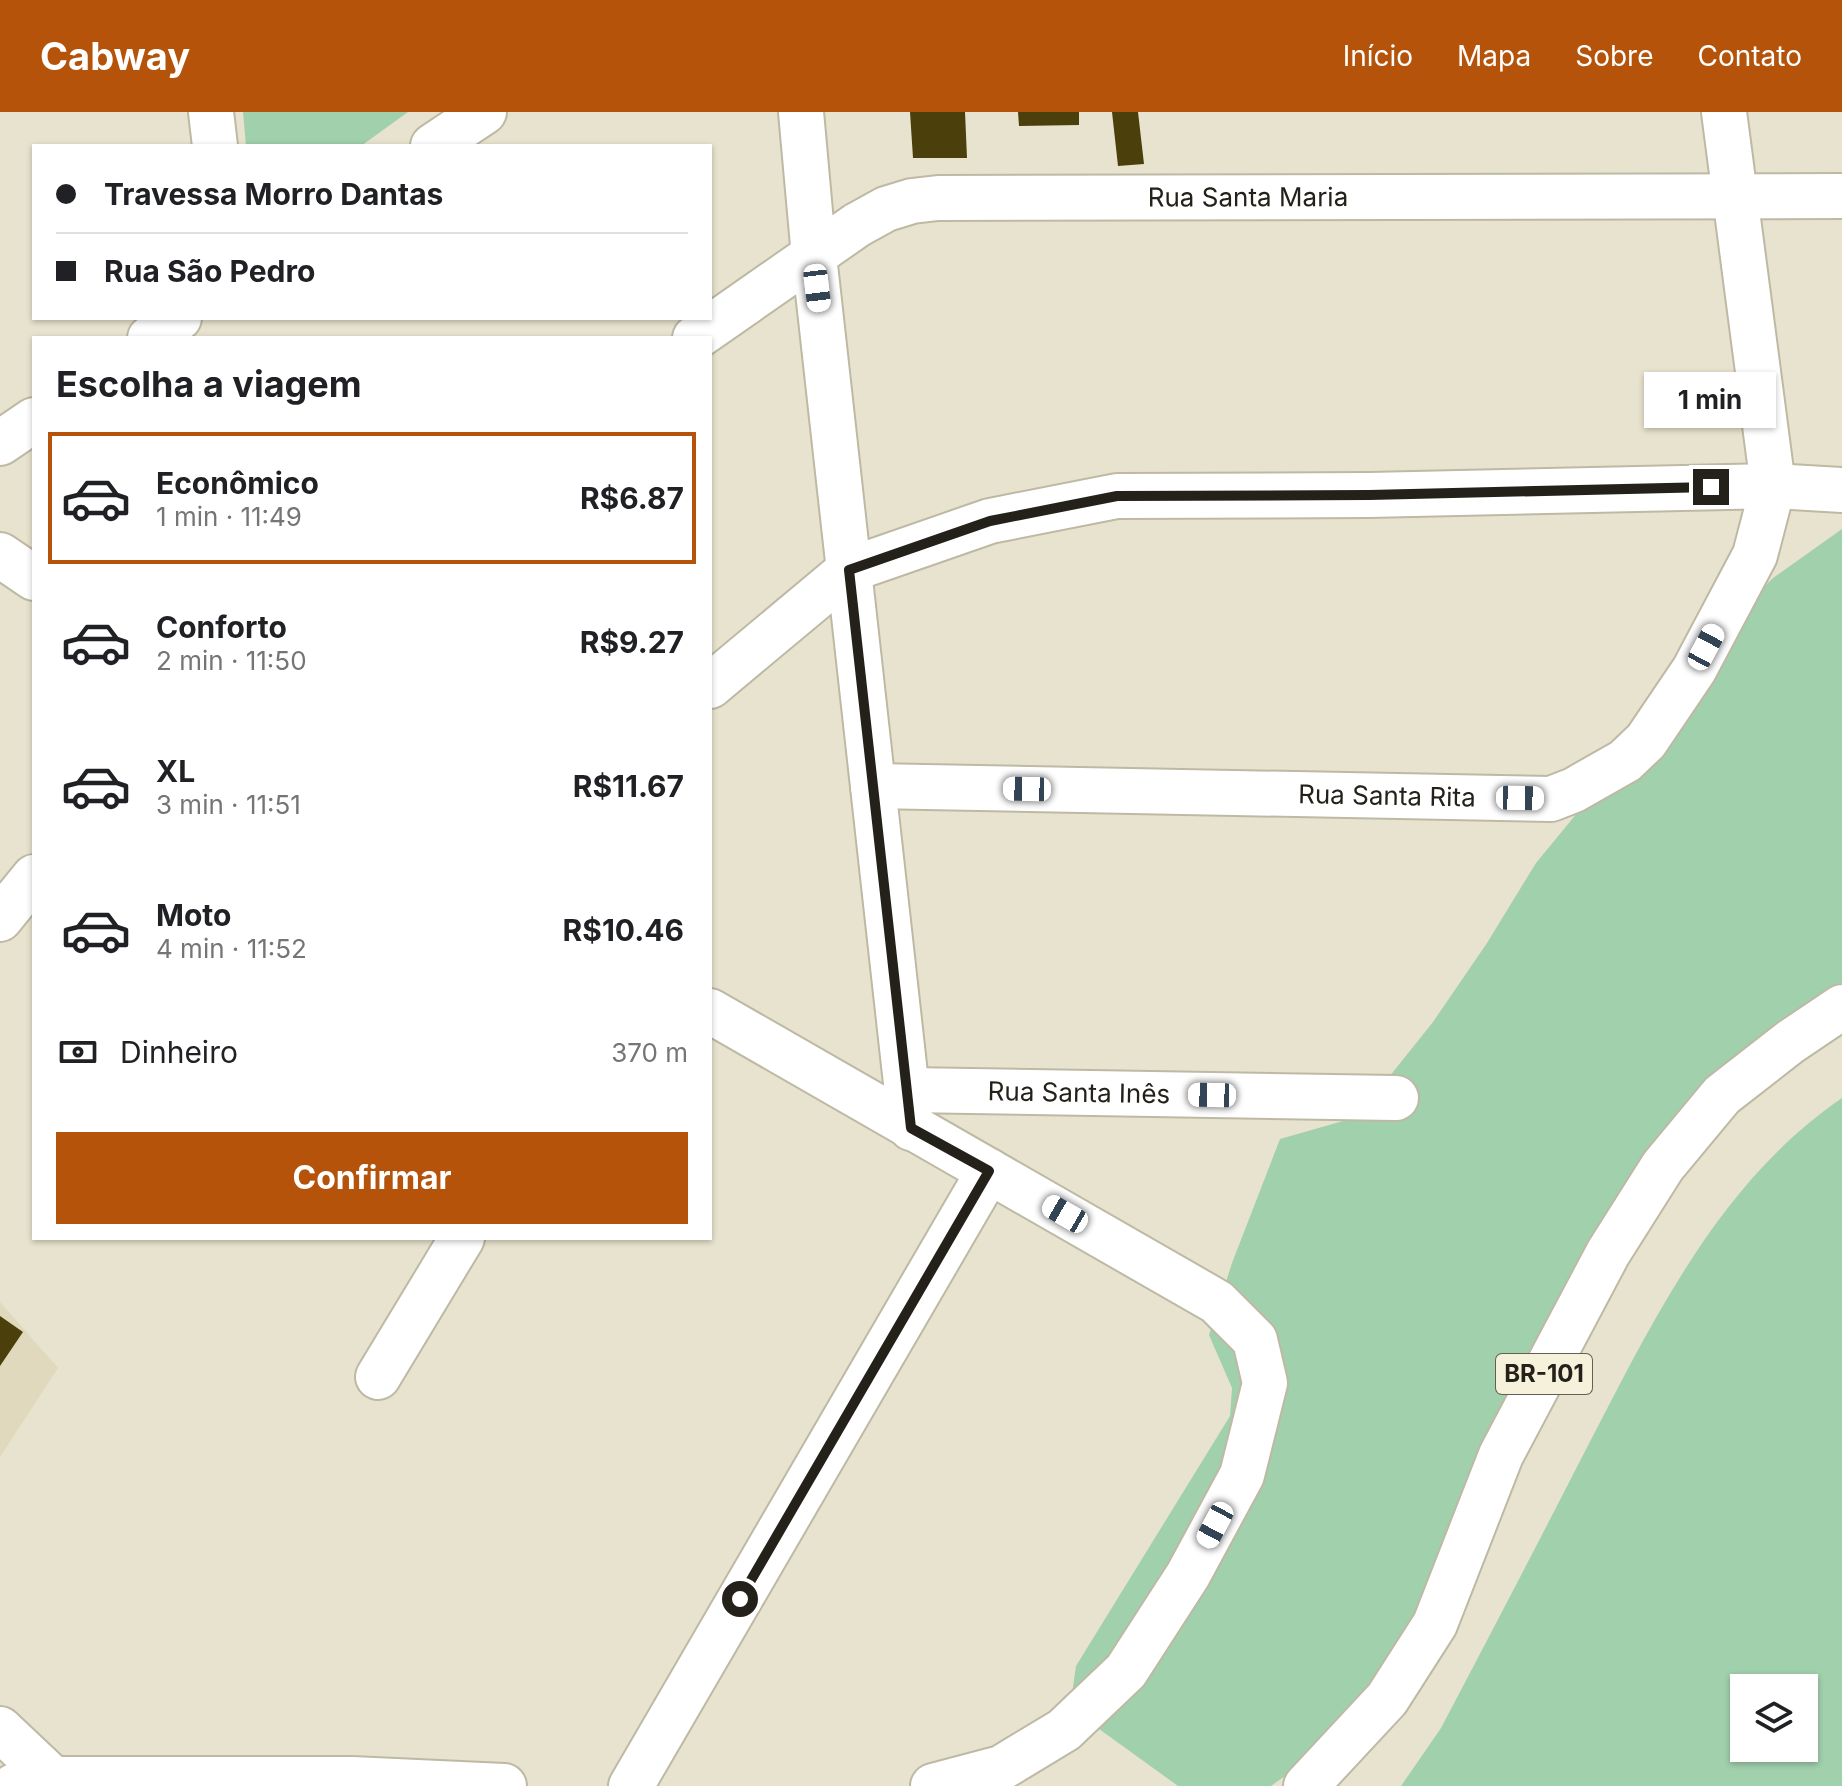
<!DOCTYPE html>
<html lang="pt">
<meta charset="utf-8">
<style>
:root{--surface:#fff;--page:#f6f6f6;--text:#202124;--muted:#757577;--line:#e0e0e0;--accent:#b45309}
body{margin:0;font-family:Inter,sans-serif;background:var(--page);color:var(--text);height:100vh;display:flex;flex-direction:column;font-size:30px;white-space:nowrap}
*{box-sizing:border-box;margin:0}
p{font-size:26px;color:var(--muted)}
.icon{flex:none;width:44px;height:44px;fill:none;stroke:currentColor;stroke-width:2;stroke-linecap:round;stroke-linejoin:round}
.map{position:relative;flex:1;overflow:hidden}
.details{position:absolute;left:32px;top:224px;width:680px;height:904px;display:flex;flex-direction:column;background:var(--surface);border-radius:0px;box-shadow:0 2px 6px #0004}
.details>*{flex:none}
.guide{position:absolute;left:32px;top:32px;width:680px;height:176px;border-radius:0px;box-shadow:0 2px 6px #0004;display:grid;align-content:center;height:176px;padding:0 24px;background:var(--surface)}
.fabs{position:absolute;left:1730px;top:1562px;display:grid;gap:16px}
.fabs a{display:grid;place-items:center;width:88px;height:88px;border-radius:0px;background:var(--surface);box-shadow:0 2px 6px #0004;font-size:40px}
.end{position:absolute;width:36px;height:36px;margin:-18px;border:10px solid #232119;background:#fff;box-shadow:0 0 0 4px #fff}
.from{border-radius:50%}
.bubble{position:absolute;height:56px;border-radius:0px;background:var(--surface);box-shadow:0 2px 6px #0004;font-size:26px;font-weight:700;line-height:56px;text-align:center}
.car{position:absolute;width:24px;height:48px;margin:-24px -12px;border-radius:10px;box-shadow:0 0 6px 2px #0007;background:linear-gradient(#fff 24%,#345 0 40%,#fff 0 76%,#345 0 86%,#fff 0)}
.guide b{display:flex;align-items:center;gap:28px;height:76px;font-size:30px}
.guide b+b{border-top:2px solid var(--line)}
.guide i{width:20px;height:20px;background:var(--text)}
ul{padding:0;list-style:none}
li{display:flex;align-items:center;gap:24px;height:132px;margin:0 16px 12px;padding:0 8px;border:4px solid transparent;border-radius:0px}
li div{flex:1}
li b{display:block;font-size:30px}
li em{font-style:normal;font-weight:700}
li.current{border-color:var(--accent)}
li>.icon{width:72px;height:72px;stroke-width:1.5}
h2{padding:0 24px;font-size:36px;line-height:96px}
.pay{display:flex;align-items:center;gap:20px;height:88px;padding:0 24px;font-size:30px}
.pay p{margin-inline-start:auto}
.cta{display:flex;gap:16px;margin-top:auto;padding:16px 24px}
.cta a{flex:1;height:92px;border-radius:0px;background:var(--accent);color:#fff;font-size:32px;font-weight:700;line-height:92px;text-align:center}
header{display:flex;align-items:center;gap:48px;box-sizing:border-box;height:112px;padding:0 40px;background:var(--accent);color:#fff}
header strong{font-size:38px}
nav{display:flex;gap:44px;margin-inline-start:auto;font-size:28px}
.map>svg:first-child{display:block}
.built{fill:#e0d9bd}
.green{fill:#a1d0ad;fill-rule:evenodd}
.building{fill:#4b3f0b}
.lines{fill:none;stroke-linecap:round;stroke-linejoin:round}
.minor-casing{stroke:#beb9a4;stroke-width:48}
.trunk-casing{stroke:#beb9a4;stroke-width:48}
.minor{stroke:#fff;stroke-width:44}
.trunk{stroke:#fff;stroke-width:44}
.route{stroke:#232119;stroke-width:10}
.labels{text-anchor:middle;stroke-width:8;stroke-linejoin:round;paint-order:stroke}
.shield{fill:#f6f1db;stroke:#625f53;stroke-width:2}
.shield-label{font-size:24px;font-weight:bold;fill:#232119}
.street-label{font-size:26px;fill:#232119;stroke:#f6f1db}
</style>
<header>
<strong>Cabway</strong>
<nav><a>Início</a><a>Mapa</a><a>Sobre</a><a>Contato</a></nav>
</header>
<div class="map">
<svg width="1842" height="1674" viewBox="0 0 1842 1674">
<rect width="100%" height="100%" fill="#e8e3ce"/>
<!-- built -->
<path class="built" d="M0,1190L58,1256L0,1345Z"/>
<!-- green -->
<path class="green" d="M243,0H408L361,34H246Z
M1842,417V871L1790,903L1678,1015L1443,1458L1331,1631L1271,1674H1178L1070,1596L1076,1554L1230,1304L1232,1276L1209,1223L1232,1151L1280,1027L1357,1005L1433,910L1487,831L1536,751L1587,689L1707,533L1773,466Z
M1842,986V1674H1401L1441,1616C1488,1527 1535,1437 1581,1347C1650,1215 1716,1072 1842,986ZM1804,1576V1636H1744V1576Z"/>
<!-- building -->
<path class="building" d="M910,0H965L967,46H913Z
M1018,0H1079V13L1019,14Z
M1112,0H1138L1144,52L1118,54Z
M0,1204L23,1220L0,1254Z"/>
<g class="lines">
<defs>
<g id="minor">
<path d="M211,0L215,34"/>
<path d="M801,0L814,144L911,1016"/>
<path d="M433,34L484,0"/>
<path d="M150,226L179,206"/>
<path id="s1" d="M695,226L857,113L886,97L912,89L938,86L1842,84"/>
<path d="M0,331L34,308"/>
<path d="M0,443L34,466"/>
<path d="M710,574L849,458L990,409L1117,384L1369,383L1773,374L1842,378"/>
<path id="s2" d="M873,674L1551,687L1574,678L1625,649L1646,629L1694,558L1755,443L1773,374L1724,0"/>
<path d="M0,807L34,765"/>
<path d="M710,899L1217,1190L1255,1228L1265,1271L1242,1363L1188,1463L1126,1559L1064,1618L1001,1656L933,1674"/>
<path id="s3" d="M907,978L1396,986"/>
<path d="M378,1265L462,1126"/>
<path d="M0,1617L53,1667"/>
<path d="M14,1674L53,1667H352L504,1674"/>
<path d="M631,1674L989,1059"/>
</g>
<path id="trunk" d="M1306,1674L1387,1587L1435,1512L1501,1343L1608,1141L1663,1054L1722,983L1790,930L1842,895"/>
</defs>
<!-- minor casing -->
<use href="#minor" class="minor-casing"/>
<!-- trunk casing -->
<use href="#trunk" class="trunk-casing"/>
<!-- minor -->
<use href="#minor" class="minor"/>
<!-- trunk -->
<use href="#trunk" class="trunk"/>
</g>
<g class="lines">
<!-- route -->
<path class="route" d="M740,1487L989,1059L911,1016L849,458L990,409L1117,384L1369,383L1711,375"/>
</g>
<g class="labels">
<!-- shield labels -->
<rect class="shield" x="1496" y="1242" width="96" height="40" rx="6"/>
<g class="shield-label">
<text x="1544" y="1270">BR-101</text>
</g>
<!-- street labels -->
<g class="street-label">
<text dy="9" stroke="none"><textPath href="#s1" startOffset="594">Rua Santa Maria</textPath></text>
<text dy="9" stroke="none"><textPath href="#s2" startOffset="514">Rua Santa Rita</textPath></text>
<text dy="9" stroke="none"><textPath href="#s3" startOffset="172">Rua Santa Inês</textPath></text>
</g>
</g>
</svg>
<div class="fabs">
<a><svg class="icon" aria-label="layers" viewBox="0 0 24 24"><path d="M12 4l9 5-9 5-9-5zM3 14l9 5 9-5"/></svg></a>
</div>
<i class="end from" style="left:740px;top:1487px"></i>
<i class="end" style="left:1711px;top:375px"></i>
<div class="bubble" style="left:1644px;top:260px;width:132px">1 min</div>
<i class="car" style="left:817px;top:176px;rotate:173deg"></i>
<i class="car" style="left:1706px;top:535px;rotate:28deg"></i>
<i class="car" style="left:1027px;top:677px;rotate:271deg"></i>
<i class="car" style="left:1520px;top:686px;rotate:91deg"></i>
<i class="car" style="left:1212px;top:983px;rotate:271deg"></i>
<i class="car" style="left:1065px;top:1102px;rotate:300deg"></i>
<i class="car" style="left:1215px;top:1413px;rotate:208deg"></i>
<div class="guide">
<b><i class="from"></i>Travessa Morro Dantas</b>
<b><i></i>Rua São Pedro</b>
</div>
<section class="details">
<h2>Escolha a viagem</h2>
<ul>
<li class="current"><svg class="icon" aria-label="car" viewBox="0 0 24 24"><path d="M5 17H2v-5l4-1 3-4h7l3 4 3 1v5h-3M9 17h6M6 11h13"/><circle cx="7" cy="17" r="2"/><circle cx="17" cy="17" r="2"/></svg><div><b>Econômico</b><p>1 min · 11:49</p></div><em>R$6.87</em></li>
<li><svg class="icon" aria-label="car" viewBox="0 0 24 24"><path d="M5 17H2v-5l4-1 3-4h7l3 4 3 1v5h-3M9 17h6M6 11h13"/><circle cx="7" cy="17" r="2"/><circle cx="17" cy="17" r="2"/></svg><div><b>Conforto</b><p>2 min · 11:50</p></div><em>R$9.27</em></li>
<li><svg class="icon" aria-label="car" viewBox="0 0 24 24"><path d="M5 17H2v-5l4-1 3-4h7l3 4 3 1v5h-3M9 17h6M6 11h13"/><circle cx="7" cy="17" r="2"/><circle cx="17" cy="17" r="2"/></svg><div><b>XL</b><p>3 min · 11:51</p></div><em>R$11.67</em></li>
<li><svg class="icon" aria-label="car" viewBox="0 0 24 24"><path d="M5 17H2v-5l4-1 3-4h7l3 4 3 1v5h-3M9 17h6M6 11h13"/><circle cx="7" cy="17" r="2"/><circle cx="17" cy="17" r="2"/></svg><div><b>Moto</b><p>4 min · 11:52</p></div><em>R$10.46</em></li>
</ul>
<div class="pay"><svg class="icon" aria-label="cash" viewBox="0 0 24 24"><path d="M3 7h18v10H3z"/><circle cx="12" cy="12" r="2"/></svg>Dinheiro<p>370 m</p></div>
<div class="cta"><a>Confirmar</a></div>
</section>
</div>
